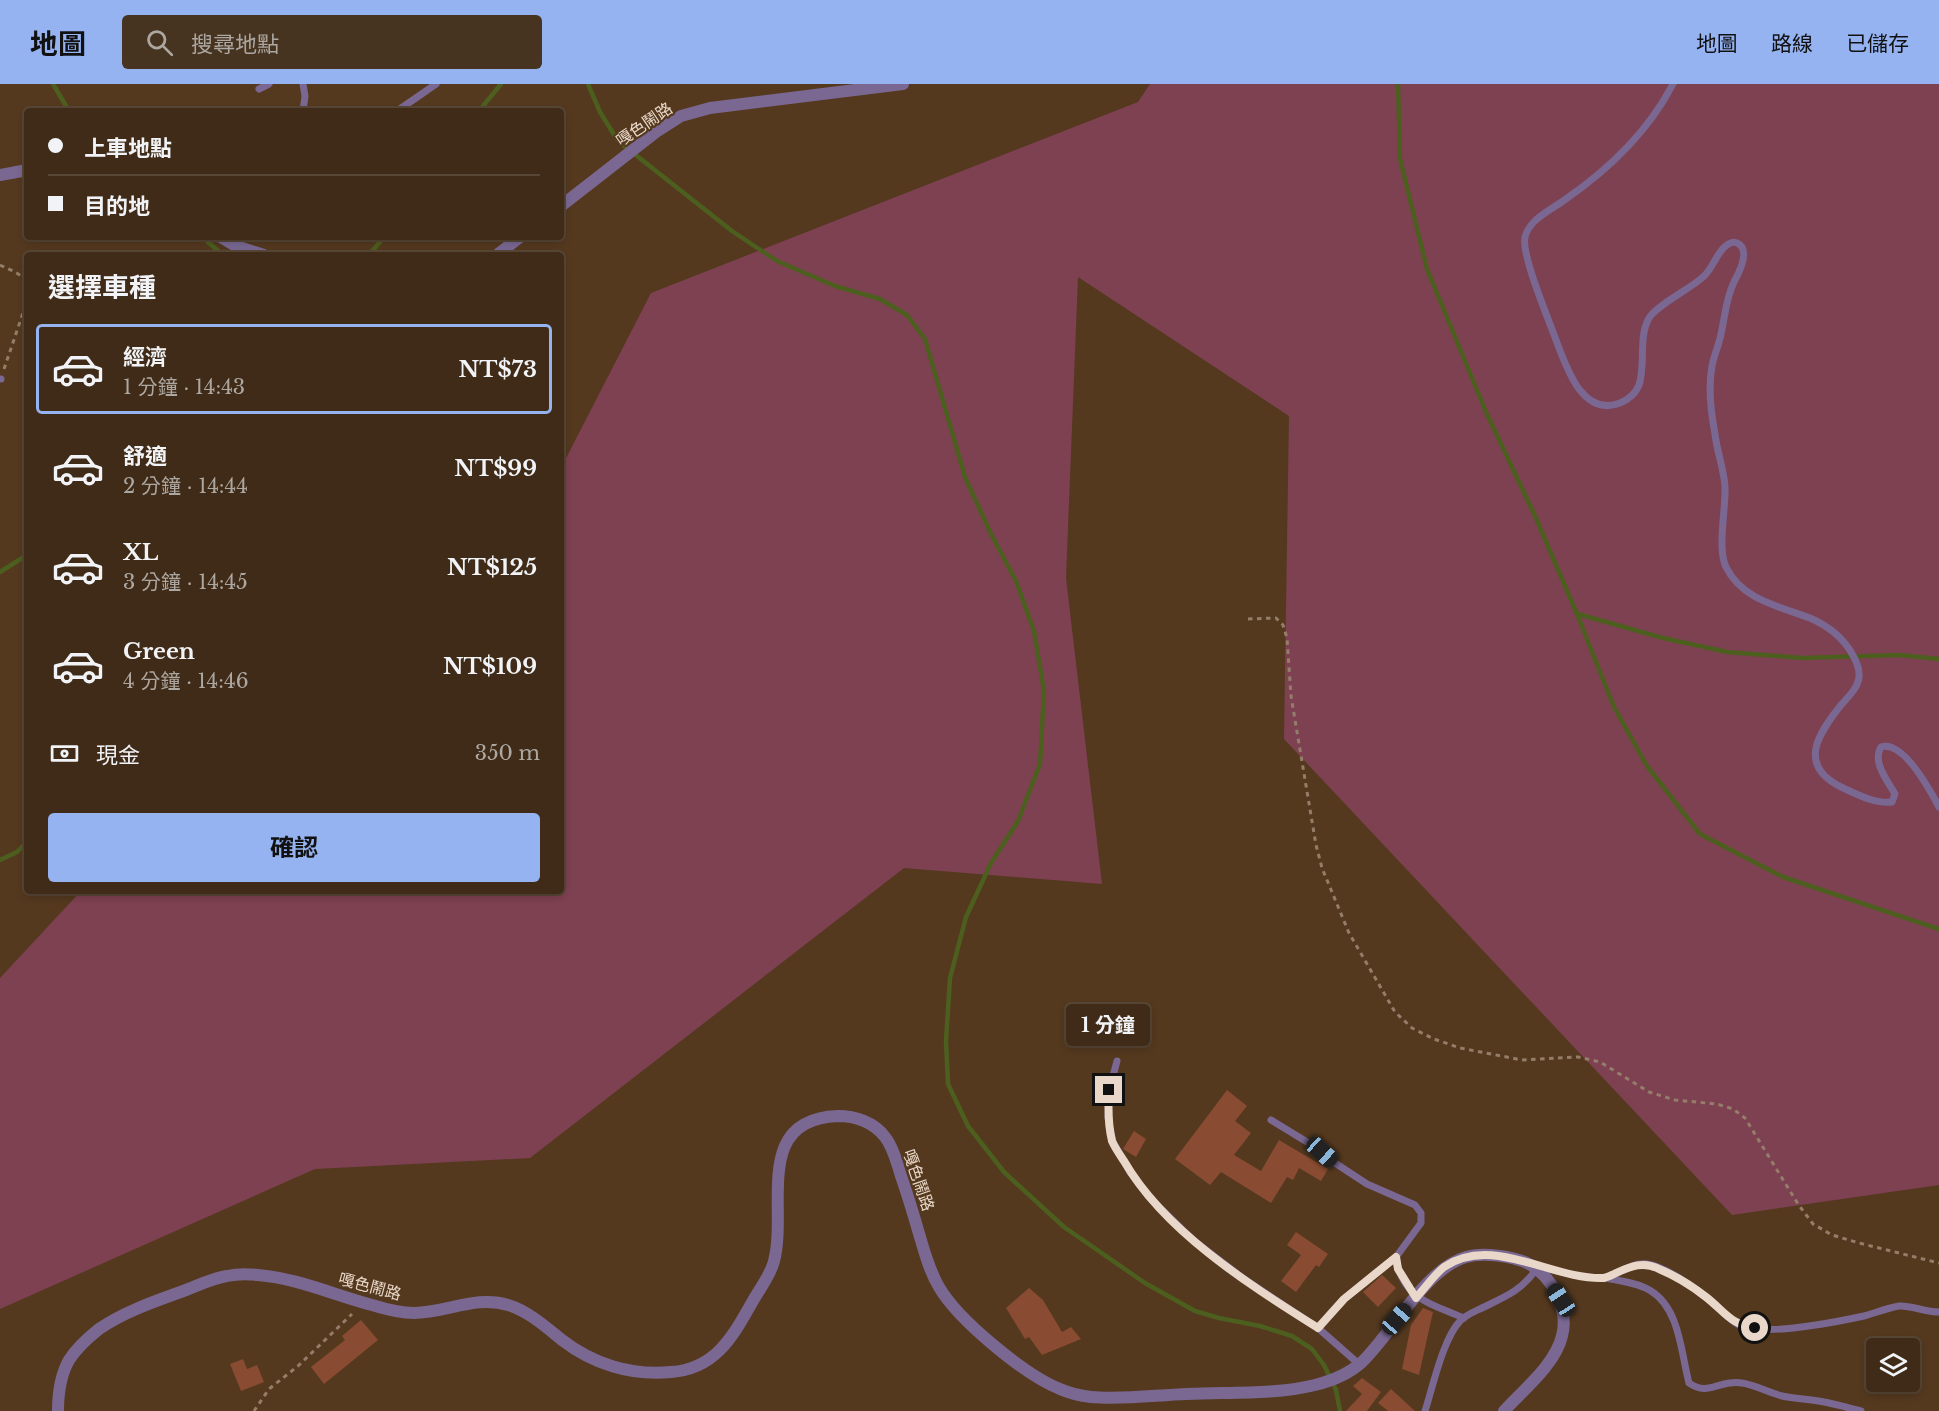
<!DOCTYPE html>
<html lang="zh-TW">
<meta charset="utf-8">
<style>
:root{--surface:#3f2b17;--page:#463320;--text:#f1f3f6;--muted:#ada7a1;--line:#584736;--accent:#95b2f1}
body{margin:0;font-family:"Libre Baskerville","Noto Sans TC",serif;background:var(--page);color:var(--text);height:100vh;display:flex;flex-direction:column;font-size:22px;white-space:nowrap}
*{box-sizing:border-box;margin:0}
p{font-size:20px;color:var(--muted)}
.icon{flex:none;width:33px;height:33px;fill:none;stroke:currentColor;stroke-width:2;stroke-linecap:round;stroke-linejoin:round}
.map{position:relative;flex:1;overflow:hidden}
.sheet{position:absolute;left:24px;top:168px;width:540px;height:642px;display:flex;flex-direction:column;background:var(--surface);border-radius:6px;box-shadow:0 3px 9px #0003,0 0 0 2px var(--line)}
.sheet>*{flex:none}
.hud{position:absolute;left:24px;top:24px;width:540px;height:132px;border-radius:6px;box-shadow:0 3px 9px #0003,0 0 0 2px var(--line);display:grid;align-content:center;height:132px;padding:0 24px;background:var(--surface)}
.buttons{position:absolute;left:1866px;top:1254px;display:grid;gap:12px}
.buttons a{display:grid;place-items:center;width:54px;height:54px;border-radius:6px;background:var(--surface);box-shadow:0 3px 9px #0003,0 0 0 2px var(--line);font-size:30px}
.end{position:absolute;width:27px;height:27px;margin:-14px;border:8px solid #e9d8c9;background:#111;box-shadow:0 0 0 3px #111}
.from{border-radius:50%}
.bubble{position:absolute;height:42px;border-radius:6px;background:var(--surface);box-shadow:0 3px 9px #0003,0 0 0 2px var(--line);font-size:20px;font-weight:700;line-height:42px;text-align:center}
.car{position:absolute;width:18px;height:36px;margin:-18px -9px;border-radius:8px;box-shadow:0 0 4px 2px #0007;background:linear-gradient(#222 24%,#8ab4d8 0 40%,#222 0 76%,#8ab4d8 0 86%,#222 0)}
.hud b{display:flex;align-items:center;gap:21px;height:57px;font-size:22px}
.hud b+b{border-top:2px solid var(--line)}
.hud i{width:15px;height:15px;background:var(--text)}
ul{padding:0;list-style:none}
li{display:flex;align-items:center;gap:18px;height:90px;margin:0 12px 9px;padding:0 12px;border:3px solid transparent;border-radius:6px}
li div{flex:1}
li b{display:block;font-size:22px}
li em{font-style:normal;font-weight:700}
li.selected{border-color:var(--accent)}
li>.icon{width:54px;height:54px;stroke-width:1.5}
h2{padding:0 24px;font-size:27px;line-height:72px}
.pay{display:flex;align-items:center;gap:15px;height:66px;padding:0 24px;font-size:22px}
.pay p{margin-inline-start:auto}
.action{display:flex;gap:12px;margin-top:auto;padding:12px 24px}
.action a{flex:1;height:69px;border-radius:6px;background:var(--accent);color:#111;font-size:24px;font-weight:700;line-height:69px;text-align:center}
header{display:flex;align-items:center;gap:36px;box-sizing:border-box;height:84px;padding:0 30px;background:var(--accent);color:#111}
header strong{font-size:28px}
nav{display:flex;gap:33px;margin-inline-start:auto;font-size:21px}
.search{width:420px;height:54px;background:var(--page);display:flex;align-items:center;gap:15px;box-sizing:border-box;padding:0 21px;border-radius:6px;color:var(--muted);font-size:22px}
.map>svg:first-child{display:block}
.green{fill:#7e4152}
.lines{fill:none;stroke-linecap:round;stroke-linejoin:round}
.stream{stroke:#4d5f1e;stroke-width:4.5}
.building{fill:#894b31}
.path{stroke:#957e69;stroke-width:3;stroke-dasharray:4.5 4.5;stroke-linecap:butt}
.service{stroke:#7a6893;stroke-width:7}
.minor{stroke:#7a6893;stroke-width:12}
.route{stroke:#e9d8c9;stroke-width:8}
.labels{text-anchor:middle;stroke-width:4.5;stroke-linejoin:round;paint-order:stroke}
.street-label{font-size:16px;fill:#e9d8c9;stroke:#54391f}
</style>
<header>
<strong>地圖</strong>
<div class="search"><svg class="icon" aria-label="search" viewBox="0 0 24 24"><circle cx="10" cy="10" r="6"/><path d="M15 15l6 6"/></svg>搜尋地點</div>
<nav><a>地圖</a><a>路線</a><a>已儲存</a></nav>
</header>
<div class="map">
<svg width="1939" height="1327" viewBox="0 0 1939 1327">
<rect width="100%" height="100%" fill="#54391f"/>
<!-- green -->
<path class="green" d="M1150,0H1939V1101L1732,1131L1284,655L1289,332L1078,193L1066,494L1102,800L904,784L530,1074L315,1085L0,1225V894L81,807H561V384L651,209L1138,18Z"/>
<g class="lines">
<!-- stream -->
<path class="stream" d="M53,0L69,27
M588,0L600,28L618,57L732,147L777,177L835,202L880,215L907,231L925,255L965,393L991,450L1016,497L1034,547L1044,607L1040,680L1018,737L991,779L966,833L950,894L946,957L948,1000L968,1042L1004,1088L1064,1143L1145,1199L1195,1227L1219,1234L1260,1242L1292,1252L1312,1265L1324,1281L1336,1306L1340,1327
M1398,0L1400,75L1427,185L1486,328L1535,432L1577,530L1614,623L1647,682L1700,750L1783,793L1939,845
M479,27L501,0
M202,153L223,171
M369,171L384,153
M0,488L27,471
M1578,530L1663,554L1727,568L1802,574L1900,571L1939,575
M0,776L17,768L27,758"/>
</g>
<!-- building -->
<path class="building" d="M1227,1006L1247,1022L1235,1037L1251,1049L1234,1071L1261,1087L1279,1056L1328,1085L1321,1097L1299,1084L1293,1096L1287,1093L1271,1119L1221,1088L1210,1101L1175,1075Z
M1134,1047L1146,1055L1136,1073L1123,1065Z
M1296,1148L1328,1170L1319,1183L1316,1181L1296,1208L1281,1197L1301,1171L1287,1161Z
M1382,1191L1396,1204L1378,1223L1363,1208Z
M1029,1204L1043,1216L1062,1248L1071,1243L1081,1255L1042,1271L1029,1253L1025,1255L1006,1224Z
M1423,1224L1433,1228L1419,1291L1402,1285L1411,1241Z
M361,1236L378,1256L324,1300L311,1283L345,1256L342,1252Z
M243,1275L247,1285L257,1281L264,1298L241,1307L230,1280Z
M1362,1294L1381,1308L1367,1327H1346L1362,1310L1353,1302Z
M1391,1305L1415,1327H1388L1378,1319Z"/>
<g class="lines">
<!-- path -->
<path class="path" d="M0,181C12,187 23,189 27,202
M4,285L26,220L27,210
M1248,535L1276,534L1283,541L1287,554L1291,612L1316,761L1322,784L1349,849L1395,928L1412,944L1434,955L1460,964L1522,976L1578,973L1600,978L1649,1008L1675,1016L1717,1020L1733,1025L1745,1034L1798,1120L1813,1140L1832,1151L1859,1159L1939,1179
M254,1327L269,1305L298,1282L352,1230"/>
<!-- service -->
<path class="service" d="M303,0L305,12L303,27
M1673,0C1648,48 1607,87 1563,117C1549,127 1529,136 1525,153C1521,171 1549,236 1556,256C1566,282 1582,334 1620,319C1628,316 1636,309 1639,301C1646,280 1638,253 1649,234C1657,221 1690,205 1703,193C1713,185 1717,167 1727,161C1731,158 1735,157 1739,160C1750,168 1739,189 1734,198C1726,214 1725,232 1721,250C1719,261 1714,271 1712,282C1708,303 1711,329 1715,350C1717,368 1724,385 1725,403C1726,424 1717,465 1726,483C1742,516 1779,522 1810,534C1826,541 1842,553 1851,568C1856,576 1860,584 1859,593C1858,604 1848,613 1841,621C1818,650 1797,681 1841,703C1856,710 1875,720 1892,718L1895,710C1887,696 1872,678 1881,663C1903,656 1930,706 1939,723
M259,5L269,0
M397,27L436,0
M0,295H1
M1117,977L1109,1007L1108,1034L1113,1058L1130,1088L1148,1112L1193,1156L1244,1195L1318,1244L1360,1281
M1271,1036L1307,1058L1335,1079L1367,1100L1415,1121L1421,1129V1139L1396,1173C1402,1215 1430,1219 1464,1234
M1537,1182C1552,1186 1594,1198 1608,1193C1621,1189 1632,1178 1647,1180C1667,1183 1698,1206 1713,1219C1722,1227 1731,1238 1741,1242C1767,1252 1836,1238 1864,1232C1875,1229 1887,1224 1899,1222C1910,1221 1925,1228 1939,1228
M1606,1194C1620,1197 1639,1199 1651,1207C1680,1225 1681,1269 1689,1299C1708,1313 1720,1295 1742,1299C1756,1301 1769,1309 1782,1312C1796,1315 1810,1315 1824,1318C1836,1320 1848,1324 1861,1327
M1318,1244L1344,1215L1396,1173
M1425,1327C1433,1302 1443,1255 1460,1237C1467,1230 1476,1227 1484,1223C1507,1212 1520,1207 1536,1186"/>
<!-- minor -->
<path class="minor" d="M0,91L27,86
M561,122L656,48L681,32L710,24L903,0
M221,153L236,162L264,171
M497,171L520,153
M58,1327C58,1309 60,1292 69,1276C76,1265 89,1253 99,1245C125,1227 156,1217 186,1206C199,1201 213,1194 227,1192C236,1190 249,1190 258,1191C297,1194 334,1211 372,1221C385,1225 399,1229 414,1229C446,1229 476,1211 508,1221C528,1227 546,1243 562,1256C593,1280 631,1292 671,1288C717,1285 734,1250 754,1215C761,1203 771,1190 774,1177C788,1124 752,1035 838,1032C855,1032 874,1038 885,1053C893,1063 897,1079 901,1092C908,1112 914,1132 920,1153C925,1170 930,1188 939,1203C958,1236 1025,1291 1060,1305C1069,1309 1082,1312 1091,1313C1122,1316 1156,1311 1187,1310C1229,1308 1274,1311 1315,1301C1331,1297 1350,1289 1362,1278C1393,1248 1425,1185 1466,1173C1482,1168 1513,1172 1529,1180C1553,1193 1569,1226 1562,1252C1555,1281 1523,1306 1504,1327"/>
</g>
<g class="lines">
<!-- route -->
<path class="route" d="M1109,1006C1108,1023 1108,1041 1112,1057C1115,1064 1120,1071 1124,1077C1165,1148 1250,1201 1318,1244L1344,1215L1396,1173L1398,1185L1416,1214C1425,1204 1434,1191 1444,1183C1493,1150 1551,1196 1604,1194C1608,1193 1612,1191 1616,1189C1631,1182 1644,1177 1659,1185C1676,1192 1692,1202 1706,1213C1724,1227 1731,1241 1755,1244"/>
</g>
<g class="labels">
<!-- street labels -->
<g class="street-label">
<text transform="translate(644 40) rotate(-34)" y="6">嘎色鬧路</text>
<text transform="translate(919 1096) rotate(71)" y="6">嘎色鬧路</text>
<text transform="translate(370 1202) rotate(15)" y="6">嘎色鬧路</text>
</g>
</g>
</svg>
<div class="buttons">
<a><svg class="icon" aria-label="layers" viewBox="0 0 24 24"><path d="M12 4l9 5-9 5-9-5zM3 14l9 5 9-5"/></svg></a>
</div>
<i class="end from" style="left:1755px;top:1244px"></i>
<i class="end" style="left:1109px;top:1006px"></i>
<div class="bubble" style="left:1066px;top:920px;width:84px">1 分鐘</div>
<i class="car" style="left:1322px;top:1068px;rotate:132deg"></i>
<i class="car" style="left:1561px;top:1216px;rotate:327deg"></i>
<i class="car" style="left:1397px;top:1235px;rotate:41deg"></i>
<div class="hud">
<b><i class="from"></i>上車地點</b>
<b><i></i>目的地</b>
</div>
<section class="sheet">
<h2>選擇車種</h2>
<ul>
<li class="selected"><svg class="icon" aria-label="car" viewBox="0 0 24 24"><path d="M5 17H2v-5l4-1 3-4h7l3 4 3 1v5h-3M9 17h6M6 11h13"/><circle cx="7" cy="17" r="2"/><circle cx="17" cy="17" r="2"/></svg><div><b>經濟</b><p>1 分鐘 · 14:43</p></div><em>NT$73</em></li>
<li><svg class="icon" aria-label="car" viewBox="0 0 24 24"><path d="M5 17H2v-5l4-1 3-4h7l3 4 3 1v5h-3M9 17h6M6 11h13"/><circle cx="7" cy="17" r="2"/><circle cx="17" cy="17" r="2"/></svg><div><b>舒適</b><p>2 分鐘 · 14:44</p></div><em>NT$99</em></li>
<li><svg class="icon" aria-label="car" viewBox="0 0 24 24"><path d="M5 17H2v-5l4-1 3-4h7l3 4 3 1v5h-3M9 17h6M6 11h13"/><circle cx="7" cy="17" r="2"/><circle cx="17" cy="17" r="2"/></svg><div><b>XL</b><p>3 分鐘 · 14:45</p></div><em>NT$125</em></li>
<li><svg class="icon" aria-label="car" viewBox="0 0 24 24"><path d="M5 17H2v-5l4-1 3-4h7l3 4 3 1v5h-3M9 17h6M6 11h13"/><circle cx="7" cy="17" r="2"/><circle cx="17" cy="17" r="2"/></svg><div><b>Green</b><p>4 分鐘 · 14:46</p></div><em>NT$109</em></li>
</ul>
<div class="pay"><svg class="icon" aria-label="cash" viewBox="0 0 24 24"><path d="M3 7h18v10H3z"/><circle cx="12" cy="12" r="2"/></svg>現金<p>350 m</p></div>
<div class="action"><a>確認</a></div>
</section>
</div>
